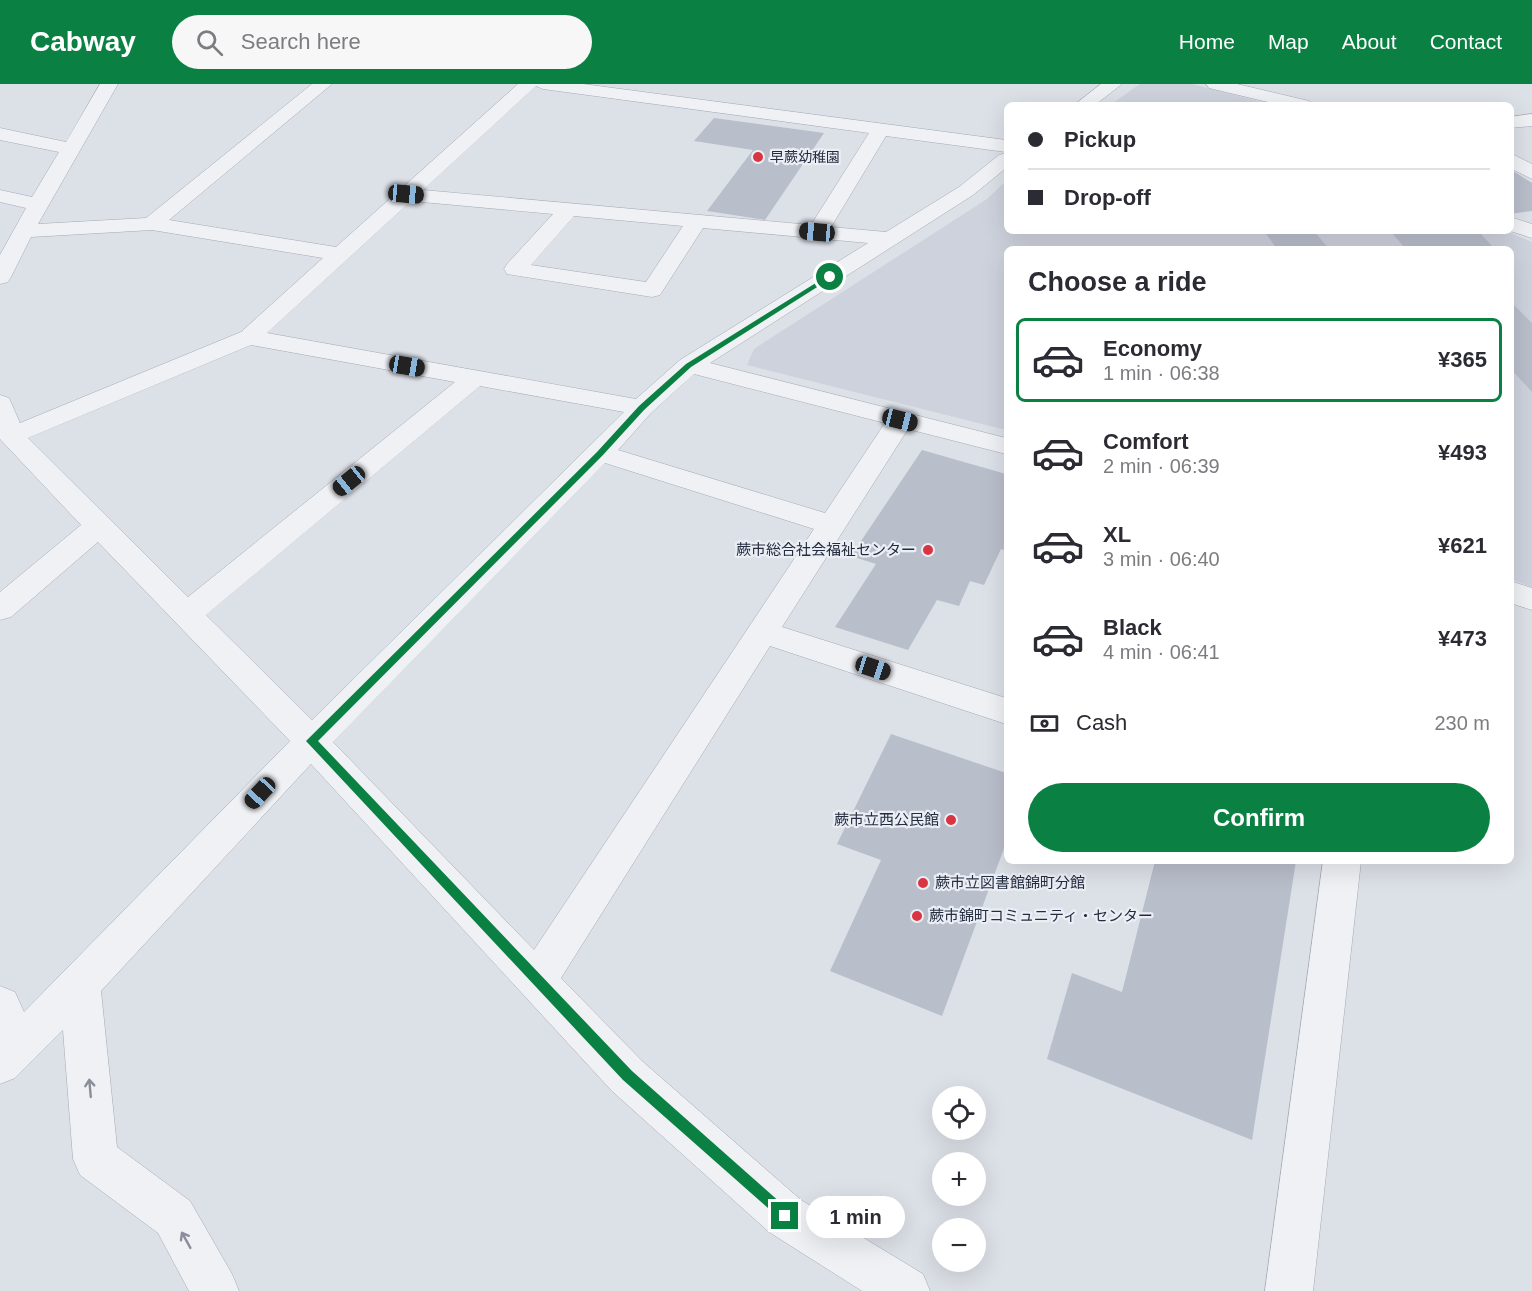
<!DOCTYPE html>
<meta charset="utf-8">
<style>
:root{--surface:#fff;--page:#f7f7f7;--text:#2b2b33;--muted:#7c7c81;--line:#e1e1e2;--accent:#0b8043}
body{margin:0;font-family:Helvetica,"Noto Sans JP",sans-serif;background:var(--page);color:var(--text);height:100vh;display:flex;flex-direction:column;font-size:22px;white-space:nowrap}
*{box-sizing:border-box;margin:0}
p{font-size:20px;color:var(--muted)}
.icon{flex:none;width:33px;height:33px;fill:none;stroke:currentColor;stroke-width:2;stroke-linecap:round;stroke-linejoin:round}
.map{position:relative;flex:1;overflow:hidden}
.side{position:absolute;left:1004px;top:162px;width:510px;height:618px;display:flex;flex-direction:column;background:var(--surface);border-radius:9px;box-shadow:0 6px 24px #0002}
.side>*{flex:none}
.top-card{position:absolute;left:1004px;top:18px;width:510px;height:132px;border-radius:9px;box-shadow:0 6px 24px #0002;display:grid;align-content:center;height:132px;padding:0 24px;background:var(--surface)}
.buttons{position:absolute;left:932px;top:1002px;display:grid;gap:12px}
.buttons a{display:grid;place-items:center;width:54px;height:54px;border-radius:50%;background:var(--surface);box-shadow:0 6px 24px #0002;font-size:30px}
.end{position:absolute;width:27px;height:27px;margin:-14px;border:8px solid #0b8043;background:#fff;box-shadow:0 0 0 3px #fff}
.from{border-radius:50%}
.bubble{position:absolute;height:42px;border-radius:21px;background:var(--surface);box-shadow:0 6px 24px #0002;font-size:20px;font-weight:600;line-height:42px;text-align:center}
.car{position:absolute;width:18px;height:36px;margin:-18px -9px;border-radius:8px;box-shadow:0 0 4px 2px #0007;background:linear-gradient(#222 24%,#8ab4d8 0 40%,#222 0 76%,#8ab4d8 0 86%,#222 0)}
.top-card b{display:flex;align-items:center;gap:21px;height:57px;font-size:22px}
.top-card b+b{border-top:2px solid var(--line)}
.top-card i{width:15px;height:15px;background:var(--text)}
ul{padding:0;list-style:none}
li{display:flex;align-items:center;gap:18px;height:84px;margin:0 12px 9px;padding:0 12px;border:3px solid transparent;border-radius:9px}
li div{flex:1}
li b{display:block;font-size:22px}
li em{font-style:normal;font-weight:600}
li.on{border-color:var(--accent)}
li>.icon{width:54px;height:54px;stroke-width:1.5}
h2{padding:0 24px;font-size:27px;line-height:72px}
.pay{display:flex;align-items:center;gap:15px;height:66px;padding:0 24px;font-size:22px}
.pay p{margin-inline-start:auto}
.button{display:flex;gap:12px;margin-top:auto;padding:12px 24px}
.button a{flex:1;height:69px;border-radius:36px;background:var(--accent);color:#fff;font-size:24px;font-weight:600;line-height:69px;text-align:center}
header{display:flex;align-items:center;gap:36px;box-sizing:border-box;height:84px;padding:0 30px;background:var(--accent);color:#fff}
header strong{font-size:28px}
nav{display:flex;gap:33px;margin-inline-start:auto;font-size:21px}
.search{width:420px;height:54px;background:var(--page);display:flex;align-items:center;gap:15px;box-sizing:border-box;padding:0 21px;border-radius:33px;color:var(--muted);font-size:22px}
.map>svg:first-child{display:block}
.built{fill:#ced2dd}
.building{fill:#b9becb}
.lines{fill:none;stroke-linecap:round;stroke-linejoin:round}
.minor-casing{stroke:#a5aab5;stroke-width:1}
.minor{fill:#eff1f5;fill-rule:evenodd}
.oneway{stroke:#8a8e9a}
.route{fill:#0b8043}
.poi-dot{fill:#d93442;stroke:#ebeff5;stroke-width:2}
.labels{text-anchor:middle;stroke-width:4.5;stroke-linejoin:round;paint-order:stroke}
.far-poi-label{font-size:14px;fill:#242c3f;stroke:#ebeff5;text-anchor:start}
.poi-label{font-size:15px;fill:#242c3f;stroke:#ebeff5;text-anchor:end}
</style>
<header>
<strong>Cabway</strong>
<div class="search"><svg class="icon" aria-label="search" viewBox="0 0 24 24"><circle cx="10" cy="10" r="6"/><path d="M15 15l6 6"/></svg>Search here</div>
<nav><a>Home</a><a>Map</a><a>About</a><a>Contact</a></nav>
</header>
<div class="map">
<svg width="1532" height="1207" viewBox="0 0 1532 1207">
<rect width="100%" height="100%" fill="#dce0e7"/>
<!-- built -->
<path class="built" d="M1140,0H1192L1273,21H1110Z
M1006,97V147H1505L1532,158V503L1511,495L1510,165H1006V346L747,281L754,265L987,115Z"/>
<!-- building -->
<path class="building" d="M714,34L824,49L765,136L707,127L753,66L694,57Z
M1510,85L1532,99V127L1510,130Z
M1264,147H1314L1329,165H1277Z
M1390,147H1478L1495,165H1406Z
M1510,217L1532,239V308L1510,284Z
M922,366L1006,390V467L1001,465L984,501L970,497L959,522L937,516L908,566L835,543L876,480L851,472Z
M891,650L1006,689V759L942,932L830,887L881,776L837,760Z
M1155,777H1296L1252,1056L1047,975L1072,889L1122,908Z"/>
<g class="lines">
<defs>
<path id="minor" d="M100,0H118L38,140L146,134L312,0H332L169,136L336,163L518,0H583L1006,56V68L886,52L831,143L886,148L959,103L999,71L1006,69V84L973,111L710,279L1006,354V370L908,345L782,543L1006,614V640L770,562L561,894L642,977L801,1116L923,1190L930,1207H862L769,1148L612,1007L311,680L101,907L117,1063L190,1117L232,1190L239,1207H189L158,1149L80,1091L73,1075L63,946L15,994L0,1000V902L15,908L24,928L290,657L98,458L11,533L0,536V508L81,441L0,355V311L9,314L20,339L241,248L323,174L152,146L31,153L11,193L8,198L0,200V171L26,124L0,118V106L32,113L59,68L0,56V44L66,58ZM536,2L543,5L869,49L811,141L423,106ZM411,117L553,130L507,180L504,185L507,190L652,213L660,211L703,144L868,159L680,276L636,315L267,249ZM574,132L683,142L646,198L531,181ZM251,261L455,298L188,513L28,354ZM694,290L885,339L825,429L618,366L651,329ZM480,302L624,328L312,636L206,531ZM605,379L814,445L534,866L333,658Z
M1101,0H1122L1095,21H1074Z
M1206,0H1237L1309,17L1312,21H1280L1209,4Z
M1532,30V42L1510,44V33Z
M1510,69L1532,80V95L1510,84Z
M1510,133L1532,140V154L1510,147Z
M1510,497L1532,504V526L1510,519Z
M1323,777H1361L1313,1207H1265Z"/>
</defs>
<!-- minor casing -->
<use href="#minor" class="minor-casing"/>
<!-- minor -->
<use href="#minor" class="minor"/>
</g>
<!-- one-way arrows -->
<defs><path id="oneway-shaft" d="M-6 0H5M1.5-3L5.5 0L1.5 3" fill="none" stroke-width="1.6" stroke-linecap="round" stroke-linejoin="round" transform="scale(1.5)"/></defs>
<g class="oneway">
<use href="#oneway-shaft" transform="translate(90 1004) rotate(-95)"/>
<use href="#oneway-shaft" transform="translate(186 1156) rotate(-119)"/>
</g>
<!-- route -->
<path class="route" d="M827,192L833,193L691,283L644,326L603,371L318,657L632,987L790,1127L792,1132L790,1137L785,1139L623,996L306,657L597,368L639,322L686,280Z"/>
<!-- markers -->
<g class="poi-dot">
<circle cx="758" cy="73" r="6"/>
<circle cx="928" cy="466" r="6"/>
<circle cx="951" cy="736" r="6"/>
<circle cx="923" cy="799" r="6"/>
<circle cx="917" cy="832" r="6"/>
</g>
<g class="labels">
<!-- far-poi labels -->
<g class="far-poi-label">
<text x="770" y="78">早蕨幼稚園</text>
</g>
<!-- poi labels -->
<g class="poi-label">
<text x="916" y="471">蕨市総合社会福祉センター</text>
<text x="939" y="741">蕨市立西公民館</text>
<text x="935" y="804" text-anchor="start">蕨市立図書館錦町分館</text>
<text x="929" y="837" text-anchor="start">蕨市錦町コミュニティ・センター</text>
</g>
</g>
</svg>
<div class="buttons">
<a><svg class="icon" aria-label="locate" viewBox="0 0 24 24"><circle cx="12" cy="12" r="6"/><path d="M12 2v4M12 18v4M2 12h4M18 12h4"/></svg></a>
<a>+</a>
<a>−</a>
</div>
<i class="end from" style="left:830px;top:193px"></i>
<i class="end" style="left:785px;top:1132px"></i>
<div class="bubble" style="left:806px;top:1112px;width:99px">1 min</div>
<i class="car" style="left:406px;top:110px;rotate:95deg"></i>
<i class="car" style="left:817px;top:148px;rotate:275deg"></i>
<i class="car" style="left:407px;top:282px;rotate:100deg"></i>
<i class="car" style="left:900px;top:336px;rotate:104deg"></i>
<i class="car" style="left:349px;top:397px;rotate:231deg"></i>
<i class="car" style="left:873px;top:584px;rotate:108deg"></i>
<i class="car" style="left:260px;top:709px;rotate:223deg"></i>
<div class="top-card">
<b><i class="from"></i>Pickup</b>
<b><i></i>Drop-off</b>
</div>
<section class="side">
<h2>Choose a ride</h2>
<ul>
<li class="on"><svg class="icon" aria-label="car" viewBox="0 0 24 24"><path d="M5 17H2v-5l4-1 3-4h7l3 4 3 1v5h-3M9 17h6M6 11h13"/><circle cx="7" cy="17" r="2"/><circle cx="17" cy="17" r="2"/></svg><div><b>Economy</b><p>1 min · 06:38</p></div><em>¥365</em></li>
<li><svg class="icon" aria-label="car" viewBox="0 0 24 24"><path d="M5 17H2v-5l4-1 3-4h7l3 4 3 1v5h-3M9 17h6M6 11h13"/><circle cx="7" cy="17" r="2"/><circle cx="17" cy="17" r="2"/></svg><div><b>Comfort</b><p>2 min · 06:39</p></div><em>¥493</em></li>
<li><svg class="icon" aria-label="car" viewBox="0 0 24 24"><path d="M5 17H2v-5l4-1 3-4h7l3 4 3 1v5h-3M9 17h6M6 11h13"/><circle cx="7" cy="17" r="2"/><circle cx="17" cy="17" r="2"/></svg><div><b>XL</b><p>3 min · 06:40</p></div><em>¥621</em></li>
<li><svg class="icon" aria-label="car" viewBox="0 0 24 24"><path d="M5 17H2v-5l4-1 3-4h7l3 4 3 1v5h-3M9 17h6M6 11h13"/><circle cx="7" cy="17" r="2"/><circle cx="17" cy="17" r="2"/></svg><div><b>Black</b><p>4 min · 06:41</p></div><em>¥473</em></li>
</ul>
<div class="pay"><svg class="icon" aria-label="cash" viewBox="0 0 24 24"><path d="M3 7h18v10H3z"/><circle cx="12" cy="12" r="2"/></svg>Cash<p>230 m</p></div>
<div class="button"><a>Confirm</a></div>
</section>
</div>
